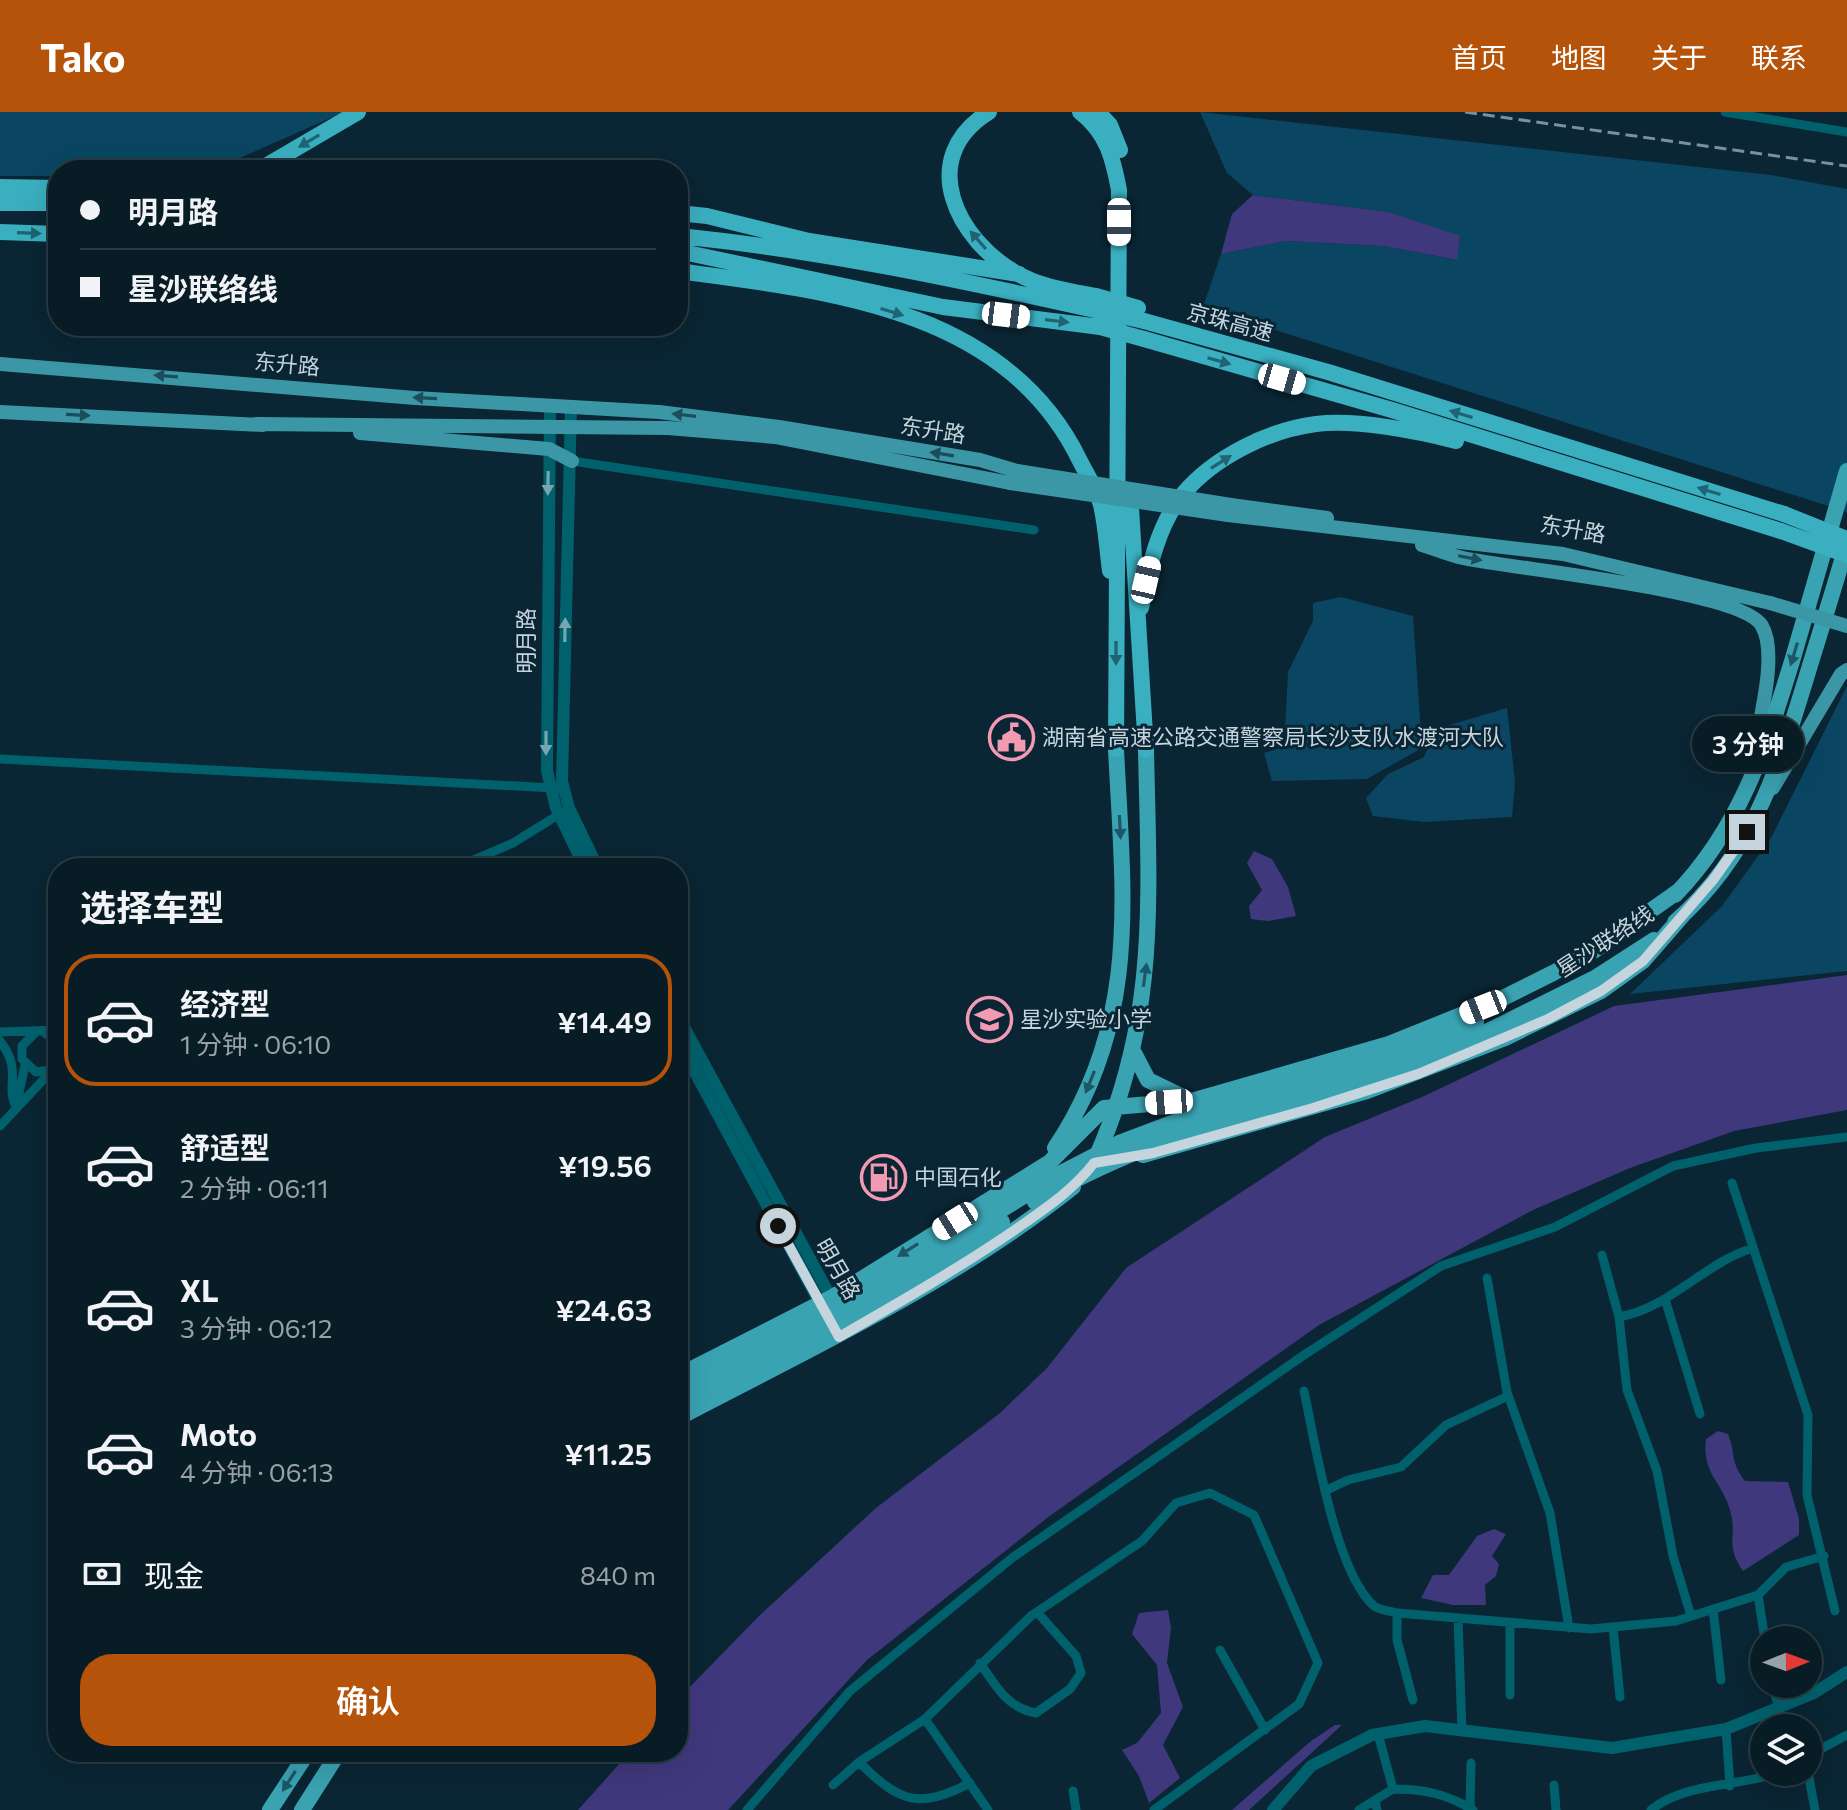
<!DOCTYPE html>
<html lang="zh">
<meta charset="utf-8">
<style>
:root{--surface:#081c26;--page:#162932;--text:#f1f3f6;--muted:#98a1a7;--line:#293a43;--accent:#b45309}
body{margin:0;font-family:Commissioner,"Noto Sans SC",sans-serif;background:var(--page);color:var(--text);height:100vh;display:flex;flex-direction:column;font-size:30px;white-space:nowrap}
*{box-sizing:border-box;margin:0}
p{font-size:26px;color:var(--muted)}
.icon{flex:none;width:44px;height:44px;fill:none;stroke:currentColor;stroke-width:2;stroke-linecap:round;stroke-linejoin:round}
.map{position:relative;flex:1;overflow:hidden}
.side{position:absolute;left:48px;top:746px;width:640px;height:904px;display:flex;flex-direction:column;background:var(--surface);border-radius:32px;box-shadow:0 8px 32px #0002,0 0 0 2px var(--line)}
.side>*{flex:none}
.banner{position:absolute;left:48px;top:48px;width:640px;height:176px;border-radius:32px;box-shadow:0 8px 32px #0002,0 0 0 2px var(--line);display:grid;align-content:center;height:176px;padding:0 32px;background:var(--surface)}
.needle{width:52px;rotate:89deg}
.tools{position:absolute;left:1750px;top:1514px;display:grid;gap:16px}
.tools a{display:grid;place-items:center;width:72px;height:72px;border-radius:50%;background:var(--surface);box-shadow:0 8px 32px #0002,0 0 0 2px var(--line);font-size:40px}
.end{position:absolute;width:36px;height:36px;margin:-18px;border:10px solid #c5d4dd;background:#111;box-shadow:0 0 0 4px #111}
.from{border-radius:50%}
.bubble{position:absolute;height:56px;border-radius:28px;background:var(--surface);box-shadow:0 8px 32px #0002,0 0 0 2px var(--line);font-size:26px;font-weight:600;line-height:56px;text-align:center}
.car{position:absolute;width:24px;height:48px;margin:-24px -12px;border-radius:10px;box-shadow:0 0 6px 2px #0007;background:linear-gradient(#fff 24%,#345 0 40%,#fff 0 76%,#345 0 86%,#fff 0)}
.banner b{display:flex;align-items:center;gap:28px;height:76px;font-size:30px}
.banner b+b{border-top:2px solid var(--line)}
.banner i{width:20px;height:20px;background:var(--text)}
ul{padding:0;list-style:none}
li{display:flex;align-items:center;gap:24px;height:132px;margin:0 16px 12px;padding:0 16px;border:4px solid transparent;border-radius:32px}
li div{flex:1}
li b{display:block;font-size:30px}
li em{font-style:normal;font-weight:600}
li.selected{border-color:var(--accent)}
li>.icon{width:72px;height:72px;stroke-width:1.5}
h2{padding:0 32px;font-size:36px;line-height:96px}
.pay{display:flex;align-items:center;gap:20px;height:88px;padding:0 32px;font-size:30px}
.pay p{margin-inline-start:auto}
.primary-button{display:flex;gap:16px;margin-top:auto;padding:16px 32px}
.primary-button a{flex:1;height:92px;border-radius:32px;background:var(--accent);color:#fff;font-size:32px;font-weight:600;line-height:92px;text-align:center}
header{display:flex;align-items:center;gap:48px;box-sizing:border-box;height:112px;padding:0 40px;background:var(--accent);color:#fff}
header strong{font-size:38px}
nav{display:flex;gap:44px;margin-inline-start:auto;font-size:28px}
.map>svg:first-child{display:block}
.green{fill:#0a4662}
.water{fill:#40387d}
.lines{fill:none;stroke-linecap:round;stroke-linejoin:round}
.minor{stroke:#00616d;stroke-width:9}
.tertiary{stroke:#00616d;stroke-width:12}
.primary{stroke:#3b97a5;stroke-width:14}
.trunk{stroke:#3aa3b2;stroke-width:16}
.motorway{stroke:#3aafc0;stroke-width:16}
.rail{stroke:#7c909b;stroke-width:3;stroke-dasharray:12 6;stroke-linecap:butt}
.primary-bridge{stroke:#3b97a5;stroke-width:14}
.trunk-bridge{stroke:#3aa3b2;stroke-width:16}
.motorway-bridge{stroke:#3aafc0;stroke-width:16}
.oneway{fill:#206372}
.oneway2{fill:#1b4d5b}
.oneway3{fill:#76a6b0}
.oneway4{fill:#1d5766}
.route{stroke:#c5d4dd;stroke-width:10}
.labels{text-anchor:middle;stroke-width:6;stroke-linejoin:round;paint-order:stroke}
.street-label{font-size:22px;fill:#c5d4dd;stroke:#0a2533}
.poi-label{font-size:22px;fill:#c5d4dd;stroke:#0a2533;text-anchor:start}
</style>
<header>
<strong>Tako</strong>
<nav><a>首页</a><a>地图</a><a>关于</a><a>联系</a></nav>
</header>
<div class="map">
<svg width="1847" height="1698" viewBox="0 0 1847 1698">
<rect width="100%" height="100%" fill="#0a2533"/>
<!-- green -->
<path class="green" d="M0,0H344L213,58H58V64H0Z
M1200,0L1771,63L1847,77V400L1203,195L1221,142L1286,129L1384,134L1456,148L1460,125L1389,100L1253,83L1227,61Z
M1341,485L1413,504L1422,636L1367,667L1272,669L1264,641L1284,635L1288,560L1313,509V491Z
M1847,574V859L1630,882L1722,794L1771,726Z
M1507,596L1515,670L1512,705L1424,710L1373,704L1366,686L1388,662L1424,645L1436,617Z"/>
<!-- water -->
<path class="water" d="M1253,83L1389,100L1460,124L1457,148L1384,134L1286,129L1221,142L1232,102Z
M1254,739L1272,747L1288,775L1296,804L1268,809L1251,807L1249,794L1262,778L1247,751Z
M1847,863V998L1734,1019L1630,1056L1533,1098L1319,1213L1051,1403L867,1548L728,1698H578L630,1640H678V1587L759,1504L876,1396L1000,1301L1047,1256L1126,1156L1325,1025L1422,985L1614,894Z
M1718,1319L1728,1322C1736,1342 1730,1350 1745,1369L1788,1370L1799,1407V1423L1743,1459C1724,1432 1738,1425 1730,1398C1721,1368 1702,1362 1706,1327Z
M1494,1417L1506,1422L1492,1444L1499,1452L1496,1464L1485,1473L1486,1493H1453L1421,1486L1433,1463H1449L1477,1424Z
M1168,1498L1171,1516L1167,1551L1183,1595L1163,1633L1180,1666L1149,1691L1139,1664L1122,1638L1137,1631L1161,1601L1157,1553L1132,1522L1139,1501Z
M1335,1613H1342L1249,1698H1232L1311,1629Z"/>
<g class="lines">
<!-- minor -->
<path class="minor" d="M1725,0L1847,20
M572,349L1034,418
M0,647L555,676
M455,756L513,731L563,700
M0,920L58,918
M36,920L22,934V947L36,960L51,958
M44,920L58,932
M0,929C23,958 5,974 16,995
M16,995L25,953
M0,1014L58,952
M1732,1071L1808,1303L1807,1383L1835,1499
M1602,1143L1619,1205L1627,1278L1657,1359L1673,1444L1691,1504
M1487,1166L1507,1280L1550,1401L1569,1516
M1665,1187L1700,1302
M1619,1205C1670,1196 1704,1151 1753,1136
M1304,1279C1315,1330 1335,1460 1374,1494C1379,1498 1390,1499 1397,1501L1591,1517L1676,1509L1758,1483L1786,1455L1824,1444
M1325,1379L1348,1368L1401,1355L1446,1313L1508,1284
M1758,1483L1765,1528
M1713,1497L1721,1568
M1397,1501V1528L1413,1588
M1458,1506L1462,1620
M1510,1511V1583
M1613,1515L1620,1585
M1220,1538L1265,1618
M980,1551C996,1574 1007,1596 1036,1601L1070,1577L1081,1561L1076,1544L1037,1500
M1771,1572L1780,1597
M925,1607L988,1698
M1726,1617L1730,1674
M1808,1644L1847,1623
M859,1650C899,1690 918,1698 970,1671
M1808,1660L1815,1698
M833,1673L859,1650L925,1607L1031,1504L1142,1429L1176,1391L1210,1381L1254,1403L1318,1551L1299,1592L1154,1698
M1554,1673L1556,1698
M1393,1677C1424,1677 1447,1682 1473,1698
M1073,1679L1076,1698
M1375,1688L1393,1677L1378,1622
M747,1698L850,1579L1012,1446L1304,1243L1441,1154L1555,1115L1673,1054L1756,1036L1847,1025
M1359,1698L1375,1688L1377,1698
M1470,1698L1471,1651
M1651,1698C1685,1670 1739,1675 1781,1660"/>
<!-- tertiary -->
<path class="tertiary" d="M550,293L547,659L556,696L585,756
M571,294L562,669L569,696L598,756
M678,904L834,1191
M678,929L823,1197
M1273,1698L1311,1654L1372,1623L1425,1614L1612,1636L1726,1617L1814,1581L1847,1560"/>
<!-- primary -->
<path class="primary" d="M0,252L415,286L659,300L779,315L980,348L1017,359
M0,300L263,313
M256,312L668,316L775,325L1010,371
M360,321L549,337L572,349
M1231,393L1327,406
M1228,403L1563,442L1770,491
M1422,433C1436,437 1449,443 1463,446C1512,457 1742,478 1762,514C1780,545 1755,622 1751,658
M1773,676L1841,562L1847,558"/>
<!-- trunk -->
<path class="trunk" d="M1675,783C1741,715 1766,634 1793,546C1811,484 1829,422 1847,359
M1675,810C1753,742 1779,655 1808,560C1821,517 1835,474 1847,431
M1480,923L1595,866L1654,828
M1134,941L1148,968L1185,986
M1055,1036C1141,908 1123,782 1116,637
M1143,1043L1367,979L1505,926L1601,879L1643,849L1683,803
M1095,1048C1159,906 1149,788 1146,638
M678,1264L831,1186L1050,1050L1104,996L1195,988L1389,932L1503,886L1553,861L1595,838L1680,778
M678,1278L699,1268
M678,1292L708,1277
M678,1306C813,1235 952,1171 1073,1075
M270,1698L308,1640
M302,1698L339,1640"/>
<!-- motorway -->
<path class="motorway" d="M989,0C915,46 957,129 1018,162C1041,175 1070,179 1096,184
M1080,0C1107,21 1113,46 1119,78L1116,637
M1098,0L1110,13L1120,38
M259,58L358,0
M0,75L58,76
M0,91H58
M678,101L707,104L809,129L1019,162
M0,120L58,122
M678,124C820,138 960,168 1099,199
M678,139L943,195L1100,215
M678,159C828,179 1006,196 1080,349C1087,363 1097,378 1101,393C1106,414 1107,437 1110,459
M1144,209L1328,260L1784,402
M1144,227L1392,298L1781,419
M1131,396L1146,638
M1141,496C1149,457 1157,414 1183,382C1214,345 1269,318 1316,312C1356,307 1417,319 1456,329"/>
<!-- rail -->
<path class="rail" d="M1465,0L1847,54"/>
<!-- primary-bridge -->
<path class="primary-bridge" d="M1017,359L1231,393
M1010,371L1228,403
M1770,491L1847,514"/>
<!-- trunk-bridge -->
<path class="trunk-bridge" d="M1035,1090C1173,1008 1333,982 1480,923
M699,1268L874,1177L1059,1062L1119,1031L1193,1003L1355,956L1476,910
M708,1277L847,1206L1002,1110"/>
<!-- motorway-bridge -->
<path class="motorway-bridge" d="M1096,184L1138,196
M1099,199L1144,209
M1100,215L1144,227
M1784,402L1847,427
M1781,419L1847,443"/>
</g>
<!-- one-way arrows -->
<defs><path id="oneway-solid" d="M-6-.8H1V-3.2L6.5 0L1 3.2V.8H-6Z" transform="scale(2)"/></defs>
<g class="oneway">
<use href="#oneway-solid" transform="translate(309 29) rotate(149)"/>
<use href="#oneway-solid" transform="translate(29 121) rotate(2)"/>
<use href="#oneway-solid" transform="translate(978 128) rotate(-131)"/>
<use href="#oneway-solid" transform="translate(892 200) rotate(17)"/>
<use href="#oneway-solid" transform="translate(1057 209) rotate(7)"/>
<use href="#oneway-solid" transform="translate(1219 249) rotate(16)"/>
<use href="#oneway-solid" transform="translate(1461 302) rotate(-163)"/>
<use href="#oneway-solid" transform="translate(1221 350) rotate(-32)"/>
<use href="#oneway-solid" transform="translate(1709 379) rotate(-163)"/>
<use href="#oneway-solid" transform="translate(1116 541) rotate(90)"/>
</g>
<g class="oneway2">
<use href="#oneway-solid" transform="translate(166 264) rotate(-176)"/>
<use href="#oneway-solid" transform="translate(425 286) rotate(-177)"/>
<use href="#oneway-solid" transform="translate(78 303) rotate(3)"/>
<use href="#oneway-solid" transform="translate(684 303) rotate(-173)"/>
<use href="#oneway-solid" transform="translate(942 342) rotate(-171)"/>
<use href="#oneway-solid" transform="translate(1470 446) rotate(11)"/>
</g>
<g class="oneway3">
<use href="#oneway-solid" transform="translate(548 371) rotate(91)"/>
<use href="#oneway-solid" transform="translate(565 518) rotate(-89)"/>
<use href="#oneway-solid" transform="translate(546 631) rotate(90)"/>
</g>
<g class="oneway4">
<use href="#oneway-solid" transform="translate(1794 542) rotate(107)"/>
<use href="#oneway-solid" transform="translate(1120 715) rotate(87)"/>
<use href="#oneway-solid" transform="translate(1145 863) rotate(-82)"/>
<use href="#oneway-solid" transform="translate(1090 970) rotate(112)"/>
<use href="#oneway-solid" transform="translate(908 1138) rotate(148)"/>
<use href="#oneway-solid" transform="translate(289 1669) rotate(123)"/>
</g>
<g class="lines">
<!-- route -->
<path class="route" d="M778,1114L839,1225C900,1190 961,1155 1019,1115C1046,1096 1073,1078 1094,1051L1153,1041L1313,996L1418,962L1548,907L1601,879L1643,849L1713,768L1747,720"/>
</g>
<!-- icons -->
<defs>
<symbol id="civic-ring" viewBox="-11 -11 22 22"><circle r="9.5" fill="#0a2533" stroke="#f19ab2" stroke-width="1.5"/><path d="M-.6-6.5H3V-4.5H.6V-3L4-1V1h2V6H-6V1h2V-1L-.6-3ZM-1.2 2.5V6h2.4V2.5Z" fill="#f19ab2"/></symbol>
<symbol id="school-ring" viewBox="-11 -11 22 22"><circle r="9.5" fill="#0a2533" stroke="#f19ab2" stroke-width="1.5"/><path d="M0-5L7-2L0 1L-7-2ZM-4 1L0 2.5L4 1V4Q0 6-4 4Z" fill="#f19ab2"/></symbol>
<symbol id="fuel-ring" viewBox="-11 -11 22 22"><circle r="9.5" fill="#0a2533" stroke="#f19ab2" stroke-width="1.5"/><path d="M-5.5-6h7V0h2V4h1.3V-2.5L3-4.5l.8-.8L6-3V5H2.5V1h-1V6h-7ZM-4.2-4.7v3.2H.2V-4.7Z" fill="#f19ab2"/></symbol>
</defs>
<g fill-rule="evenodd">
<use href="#civic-ring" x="986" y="600" width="51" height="51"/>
<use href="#school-ring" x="964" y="882" width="51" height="51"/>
<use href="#fuel-ring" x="858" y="1040" width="51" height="51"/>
</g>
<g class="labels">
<!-- street labels -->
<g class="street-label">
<text transform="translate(1230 210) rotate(15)" y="8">京珠高速</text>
<text transform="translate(287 252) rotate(5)" y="8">东升路</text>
<text transform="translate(933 318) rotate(9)" y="8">东升路</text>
<text transform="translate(1573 417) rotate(10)" y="8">东升路</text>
<text transform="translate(526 529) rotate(-90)" y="8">明月路</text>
<text transform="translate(1605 829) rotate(-33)" y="8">星沙联络线</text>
<text transform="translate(838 1157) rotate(60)" y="8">明月路</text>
</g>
<!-- poi labels -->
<g class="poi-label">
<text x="1042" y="633">湖南省高速公路交通警察局长沙支队水渡河大队</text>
<text x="1020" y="915">星沙实验小学</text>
<text x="914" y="1073">中国石化</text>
</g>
</g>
</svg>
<div class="tools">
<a><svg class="needle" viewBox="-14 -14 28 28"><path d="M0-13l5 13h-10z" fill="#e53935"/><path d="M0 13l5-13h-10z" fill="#98a1a7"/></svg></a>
<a><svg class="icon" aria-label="layers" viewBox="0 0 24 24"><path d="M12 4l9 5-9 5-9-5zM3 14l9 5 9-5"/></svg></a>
</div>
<i class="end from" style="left:778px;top:1114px"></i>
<i class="end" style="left:1747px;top:720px"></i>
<div class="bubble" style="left:1692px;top:604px;width:112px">3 分钟</div>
<i class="car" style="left:1119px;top:110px;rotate:180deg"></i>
<i class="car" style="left:1006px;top:203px;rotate:97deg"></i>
<i class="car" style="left:1282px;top:267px;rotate:106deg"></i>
<i class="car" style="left:1146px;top:468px;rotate:13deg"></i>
<i class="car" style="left:1483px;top:895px;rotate:248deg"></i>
<i class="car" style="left:1169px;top:990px;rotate:266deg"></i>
<i class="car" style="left:955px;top:1109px;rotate:238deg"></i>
<div class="banner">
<b><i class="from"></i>明月路</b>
<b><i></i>星沙联络线</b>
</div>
<section class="side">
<h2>选择车型</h2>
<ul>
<li class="selected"><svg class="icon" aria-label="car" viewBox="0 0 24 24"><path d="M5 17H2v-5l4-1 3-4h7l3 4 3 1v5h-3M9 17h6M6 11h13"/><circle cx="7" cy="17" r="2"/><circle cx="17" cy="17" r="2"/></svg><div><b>经济型</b><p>1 分钟 · 06:10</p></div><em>¥14.49</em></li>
<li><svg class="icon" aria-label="car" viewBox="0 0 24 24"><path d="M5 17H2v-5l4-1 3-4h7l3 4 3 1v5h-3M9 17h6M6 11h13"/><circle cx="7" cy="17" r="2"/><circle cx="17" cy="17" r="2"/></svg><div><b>舒适型</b><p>2 分钟 · 06:11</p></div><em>¥19.56</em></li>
<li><svg class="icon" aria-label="car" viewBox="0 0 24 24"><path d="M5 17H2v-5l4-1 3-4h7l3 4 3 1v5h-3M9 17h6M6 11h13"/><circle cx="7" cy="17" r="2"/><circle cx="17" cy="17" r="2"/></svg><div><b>XL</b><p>3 分钟 · 06:12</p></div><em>¥24.63</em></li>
<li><svg class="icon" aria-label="car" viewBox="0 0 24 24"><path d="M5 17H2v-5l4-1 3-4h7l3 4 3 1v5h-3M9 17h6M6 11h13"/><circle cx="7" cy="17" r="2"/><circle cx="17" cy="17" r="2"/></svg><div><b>Moto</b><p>4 分钟 · 06:13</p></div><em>¥11.25</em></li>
</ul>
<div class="pay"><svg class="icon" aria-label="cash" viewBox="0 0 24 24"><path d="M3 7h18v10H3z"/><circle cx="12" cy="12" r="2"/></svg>现金<p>840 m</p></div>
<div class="primary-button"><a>确认</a></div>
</section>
</div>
